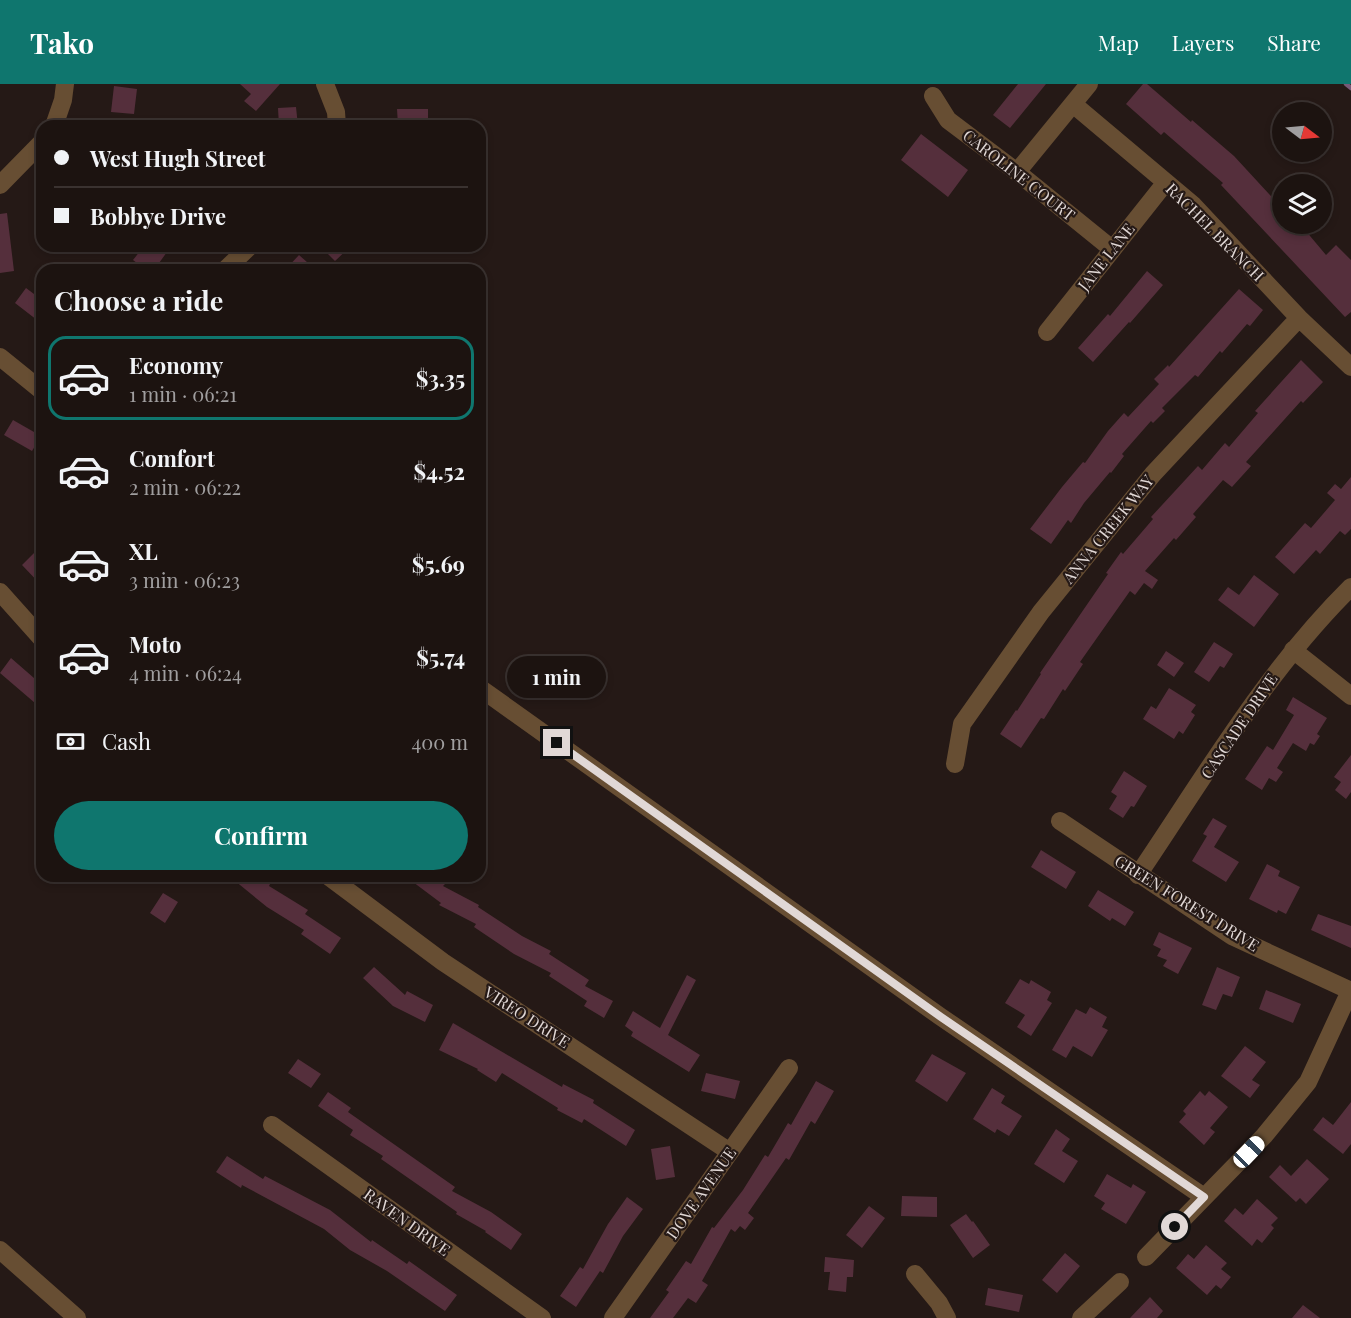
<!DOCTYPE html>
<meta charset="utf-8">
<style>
:root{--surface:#1c1310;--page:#251c19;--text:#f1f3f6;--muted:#a09e9f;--line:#3a3230;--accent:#0f766e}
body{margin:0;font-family:"Playfair Display",serif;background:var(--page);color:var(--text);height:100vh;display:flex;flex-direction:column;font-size:22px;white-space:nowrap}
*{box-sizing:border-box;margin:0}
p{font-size:20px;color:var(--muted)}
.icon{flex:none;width:33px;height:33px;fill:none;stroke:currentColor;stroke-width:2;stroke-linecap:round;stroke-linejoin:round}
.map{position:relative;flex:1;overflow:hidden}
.panel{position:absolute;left:36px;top:180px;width:450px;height:618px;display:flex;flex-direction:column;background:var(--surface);border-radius:18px;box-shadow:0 3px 9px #0003,0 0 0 2px var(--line)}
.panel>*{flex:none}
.top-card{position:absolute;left:36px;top:36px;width:450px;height:132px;border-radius:18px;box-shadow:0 3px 9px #0003,0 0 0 2px var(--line);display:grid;align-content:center;height:132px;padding:0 18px;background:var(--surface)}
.needle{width:39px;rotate:106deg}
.fabs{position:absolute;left:1272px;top:18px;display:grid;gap:12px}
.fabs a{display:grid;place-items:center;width:60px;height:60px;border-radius:50%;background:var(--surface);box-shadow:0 3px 9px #0003,0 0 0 2px var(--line);font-size:30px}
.end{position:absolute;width:27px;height:27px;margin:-14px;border:8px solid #e1d8d6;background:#111;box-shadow:0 0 0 3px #111}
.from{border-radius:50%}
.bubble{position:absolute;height:42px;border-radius:21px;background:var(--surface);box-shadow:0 3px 9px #0003,0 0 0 2px var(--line);font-size:20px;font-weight:700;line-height:42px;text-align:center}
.car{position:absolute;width:18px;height:36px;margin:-18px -9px;border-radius:8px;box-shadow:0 0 4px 2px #0007;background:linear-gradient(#fff 24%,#345 0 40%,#fff 0 76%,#345 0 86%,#fff 0)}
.top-card b{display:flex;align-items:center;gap:21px;height:57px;font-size:22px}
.top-card b+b{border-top:2px solid var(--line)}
.top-card i{width:15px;height:15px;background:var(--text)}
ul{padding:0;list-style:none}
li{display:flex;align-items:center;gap:18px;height:84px;margin:0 12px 9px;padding:0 6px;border:3px solid transparent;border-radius:18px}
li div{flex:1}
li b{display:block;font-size:22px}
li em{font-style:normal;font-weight:700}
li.current{border-color:var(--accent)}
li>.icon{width:54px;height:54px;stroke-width:1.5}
h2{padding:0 18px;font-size:27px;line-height:72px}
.pay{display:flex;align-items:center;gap:15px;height:66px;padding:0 18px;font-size:22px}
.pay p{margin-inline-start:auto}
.cta{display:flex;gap:12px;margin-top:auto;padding:12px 18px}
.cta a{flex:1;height:69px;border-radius:36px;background:var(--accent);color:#fff;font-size:24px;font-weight:700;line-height:69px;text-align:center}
header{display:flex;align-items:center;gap:36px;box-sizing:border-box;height:84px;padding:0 30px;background:var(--accent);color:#fff}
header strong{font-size:28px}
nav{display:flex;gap:33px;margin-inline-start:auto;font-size:21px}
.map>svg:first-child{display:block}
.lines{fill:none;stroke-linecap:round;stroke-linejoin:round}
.stream{stroke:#765a78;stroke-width:4.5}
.building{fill:#552f3c}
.minor{stroke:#674e33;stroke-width:18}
.route{stroke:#e1d8d6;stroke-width:8}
.labels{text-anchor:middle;stroke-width:4.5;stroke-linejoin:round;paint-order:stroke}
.street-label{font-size:16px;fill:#e1d8d6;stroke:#251916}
</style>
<header>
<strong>Tako</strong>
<nav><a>Map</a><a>Layers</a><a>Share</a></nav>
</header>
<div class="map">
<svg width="1351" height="1234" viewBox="0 0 1351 1234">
<rect width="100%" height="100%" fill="#251916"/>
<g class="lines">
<!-- stream -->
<path class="stream" d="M1346,0L1351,4"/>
</g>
<!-- building -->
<path class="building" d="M240,0H280L256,27L244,17L251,10Z
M1018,0H1046L1010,44L993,31Z
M1143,0H1147L1191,38L1192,36L1234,72L1282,124V140H1300L1326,171L1336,161L1351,176V228L1345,233L1221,101L1223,99L1164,48L1161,51L1126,20Z
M114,2L137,5L134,30L111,28Z
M296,23L298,42H279L278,24Z
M397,25H428V42L398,41Z
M921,50L968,86L948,113L901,76Z
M7,129L14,187L0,189V130Z
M144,162H160L167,168L154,186H146L133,176Z
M320,162H351L335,177Z
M299,171L316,186H285Z
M1147,187L1163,201L1130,239L1129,238L1093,278L1078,264L1108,230L1110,232Z
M26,204L42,216V229L37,236L15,219Z
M1239,205L1263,226L1250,242L1247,240L1222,269L1220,267L1198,293L1195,291L1162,324L1165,327L1153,339L1151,337L1122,370L1124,372L1111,389L1110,388L1084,419L1071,439L1068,436L1051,460L1030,445L1062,403L1083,378L1085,379L1108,347L1124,329L1128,333L1159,300L1154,295L1168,281L1169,283Z
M1301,276L1323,298L1303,319L1301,317L1246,378L1251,382L1232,403L1223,396L1193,430L1196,433L1176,456L1174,454L1145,487L1158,496L1152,505L1144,499L1135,511L1130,507L1080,578L1083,580L1065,607L1063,605L1044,635L1041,634L1021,664L1000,650L1016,626L1017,627L1041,590L1040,589L1108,490L1106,489L1121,468L1123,470L1153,435L1151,433L1198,382L1202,386L1225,359L1229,363L1258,329L1255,327Z
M13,336L41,352L32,367L4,351Z
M1351,393V445L1345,451L1340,447L1320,470L1316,466L1294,490L1275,473L1305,439L1311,444L1335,416L1327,409L1335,400L1341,405Z
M35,468L42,476V502L22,481Z
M1254,491L1279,510L1254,543L1218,516L1228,503L1239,511Z
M1214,558L1233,570L1224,584L1220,582L1209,598L1194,588Z
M1166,567L1184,579L1174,593L1157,581Z
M11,574L42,601V625L0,589Z
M1169,604L1196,621L1191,628L1195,631L1183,650L1179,647L1174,655L1143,635L1151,622L1156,625Z
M1293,613L1327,634L1317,650L1320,652L1314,661L1310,659L1306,667L1293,659L1277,684L1283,688L1276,698L1269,694L1262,706L1245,695L1267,662L1273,666L1294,631L1286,626Z
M1351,671V708L1346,715L1335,706L1341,698L1334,693Z
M1124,687L1147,702L1134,723L1131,722L1123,734L1109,725L1117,712L1111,708Z
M1213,734L1227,742L1214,763L1239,778L1226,798L1192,777L1207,752L1203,750Z
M1041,766L1076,788L1066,805L1031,783Z
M1267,780L1280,787L1278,792L1300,803L1286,830L1278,826L1277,829L1249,815Z
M229,792H260L270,800L269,802L308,826L305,830L341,854L330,870L301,850L304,846L267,823Z
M405,792H439L447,798L443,802L479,821L478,823L522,852L551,867L549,870L589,896L585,902L613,917L604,934L584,922L587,917L549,892L551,889L514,870L474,843L476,840L439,821L441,819Z
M1098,806L1134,828L1125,842L1112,834L1110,837L1088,822Z
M163,809L178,818L165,839L150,829Z
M1318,830L1351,842V864L1311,846Z
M1159,848L1192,864L1178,890L1163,882L1167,876L1157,872L1161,865L1153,861Z
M374,883L405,911L407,907L433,921L425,938L393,922L363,894Z
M1217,883L1240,893L1232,913L1223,910L1216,926L1202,921Z
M687,891L696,896L668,951L700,971L689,988L631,952L633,948L625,942L633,927L660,944Z
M1020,895L1029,900L1031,896L1051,908L1047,916L1052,919L1031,952L1017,943L1025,931L1005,919Z
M1266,906L1301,920L1293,939L1259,925Z
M1090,923L1107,933L1102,943L1108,946L1092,973L1073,962L1066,974L1052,966L1076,925L1086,930Z
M453,939L562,1003L563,1000L594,1016L593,1019L635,1046L626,1062L584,1035L582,1039L557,1026L558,1024L502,989L496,998L477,986L478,985L439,966Z
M1245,962L1266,978L1252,996L1260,1001L1250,1014L1221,992Z
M932,970L966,989L947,1018L915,997Z
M298,975L321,990L311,1004L288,989Z
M706,989L740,997L735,1015L701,1007Z
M816,997L834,1007L815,1040L811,1037L789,1076L786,1074L748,1129L754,1134L745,1146L740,1142L735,1148L731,1145L702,1197L708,1201L696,1219L688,1214L673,1234H650L669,1208L666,1206L686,1177L691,1180L712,1143L714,1144L743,1106L765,1071L768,1073L788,1039L791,1041Z
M992,1004L1005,1012L1001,1019L1022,1032L1009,1052L997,1045L995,1049L973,1035Z
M1200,1007L1205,1012L1209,1007L1228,1023L1210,1044L1215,1048L1204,1061L1179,1038L1186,1030L1183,1027Z
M328,1008L351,1024L348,1028L455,1103L452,1107L491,1128L522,1150L511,1166L485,1148L486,1147L456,1130L457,1128L381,1075L383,1072L350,1051L353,1046L318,1022Z
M1351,1018V1060L1343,1070L1313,1046L1323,1033L1333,1041Z
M1056,1045L1070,1055L1062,1067L1078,1077L1064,1099L1034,1080Z
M670,1062L675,1093L656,1096L651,1065Z
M227,1072L263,1095L265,1092L330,1126L371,1158L372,1156L407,1180L409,1177L457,1211L445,1227L387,1187L350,1166L324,1145L242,1101L241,1104L216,1088Z
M1307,1075L1329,1095L1306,1120L1300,1114L1296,1118L1269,1093L1280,1081L1291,1092Z
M1107,1090L1131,1104L1133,1100L1146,1108L1126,1140L1101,1125L1105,1119L1094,1112Z
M902,1112L937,1113V1133L901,1132Z
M627,1113L643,1125L623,1152L603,1189L600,1187L576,1223L560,1212L580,1183L583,1185L608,1140Z
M1257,1115L1278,1134L1271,1141L1274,1144L1262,1159L1257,1155L1252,1162L1224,1137L1235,1124L1243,1131Z
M869,1122L885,1134L862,1164L846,1151Z
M966,1130L972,1138L973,1137L990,1161L973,1174L950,1141Z
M1206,1161L1227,1179L1221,1185L1231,1193L1221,1205L1216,1201L1207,1211L1176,1184L1188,1170L1194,1175Z
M1065,1169L1080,1182L1057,1209L1042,1196Z
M825,1173L854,1176L853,1193H847L846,1208L828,1206L830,1188H824Z
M988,1204L1023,1211L1019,1228L985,1221Z
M1150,1213L1163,1227L1157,1234H1130Z
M1303,1221L1320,1234H1292Z"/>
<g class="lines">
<!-- minor -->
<path class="minor" d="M325,0L336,28L337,42
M933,12L948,36L1017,88L1112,165
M1073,20L1193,121L1299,234L1351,283
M54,42L63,16L65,0
M1017,88L1089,0
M0,101L42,58
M225,186L250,162
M1047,248L1166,98
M0,273L42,307
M0,508L42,555
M1293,566L1351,612
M480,604L941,933L1204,1113
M955,680L962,640L1041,528L1153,390L1299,234
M1060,737L1232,852L1351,907
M1138,791C1205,692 1266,587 1351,503
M328,792L443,878L730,1068
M272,1041L542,1234
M0,1166L77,1234
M1146,1173L1264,1052L1308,998L1350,907
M915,1190L939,1219L947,1234
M613,1234L789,984
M1081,1234L1120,1198"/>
</g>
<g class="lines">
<!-- route -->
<path class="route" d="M557,659L941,933L1204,1113L1175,1143"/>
</g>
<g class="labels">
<!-- street labels -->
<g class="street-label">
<text transform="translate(1019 91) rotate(38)" y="6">CAROLINE COURT</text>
<text transform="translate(1215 148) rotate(45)" y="6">RACHEL BRANCH</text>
<text transform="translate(1106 173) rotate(-52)" y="6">JANE LANE</text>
<text transform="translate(1108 445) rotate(-51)" y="6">ANNA CREEK WAY</text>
<text transform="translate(1239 642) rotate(-56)" y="6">CASCADE DRIVE</text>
<text transform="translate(1187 819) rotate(32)" y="6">GREEN FOREST DRIVE</text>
<text transform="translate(527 933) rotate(33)" y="6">VIREO DRIVE</text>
<text transform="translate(701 1109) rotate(-55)" y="6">DOVE AVENUE</text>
<text transform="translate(407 1138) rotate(36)" y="6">RAVEN DRIVE</text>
</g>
</g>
</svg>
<div class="fabs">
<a><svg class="needle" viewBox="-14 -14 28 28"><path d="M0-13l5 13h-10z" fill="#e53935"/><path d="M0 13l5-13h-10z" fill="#a09e9f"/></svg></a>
<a><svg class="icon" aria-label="layers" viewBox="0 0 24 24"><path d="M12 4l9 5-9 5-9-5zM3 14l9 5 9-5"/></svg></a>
</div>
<i class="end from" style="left:1175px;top:1143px"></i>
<i class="end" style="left:557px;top:659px"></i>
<div class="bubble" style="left:507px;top:572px;width:99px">1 min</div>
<i class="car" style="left:1249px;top:1068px;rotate:44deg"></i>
<div class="top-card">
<b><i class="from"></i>West Hugh Street</b>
<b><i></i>Bobbye Drive</b>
</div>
<section class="panel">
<h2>Choose a ride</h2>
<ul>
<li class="current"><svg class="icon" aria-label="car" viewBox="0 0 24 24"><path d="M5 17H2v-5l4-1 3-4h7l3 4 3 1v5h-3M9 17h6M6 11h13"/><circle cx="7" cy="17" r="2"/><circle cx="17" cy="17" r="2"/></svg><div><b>Economy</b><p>1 min · 06:21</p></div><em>$3.35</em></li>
<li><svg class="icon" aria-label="car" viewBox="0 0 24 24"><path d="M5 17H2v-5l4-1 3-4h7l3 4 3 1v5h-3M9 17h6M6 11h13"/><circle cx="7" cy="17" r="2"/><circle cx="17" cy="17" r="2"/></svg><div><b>Comfort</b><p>2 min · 06:22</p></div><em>$4.52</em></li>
<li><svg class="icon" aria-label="car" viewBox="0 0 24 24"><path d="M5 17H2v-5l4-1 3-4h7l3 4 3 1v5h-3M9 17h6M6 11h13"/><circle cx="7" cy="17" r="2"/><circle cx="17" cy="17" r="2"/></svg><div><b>XL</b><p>3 min · 06:23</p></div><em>$5.69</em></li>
<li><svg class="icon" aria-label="car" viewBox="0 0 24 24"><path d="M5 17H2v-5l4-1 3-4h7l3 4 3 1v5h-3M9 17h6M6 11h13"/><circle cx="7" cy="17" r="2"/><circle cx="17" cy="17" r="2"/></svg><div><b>Moto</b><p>4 min · 06:24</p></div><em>$5.74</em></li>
</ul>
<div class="pay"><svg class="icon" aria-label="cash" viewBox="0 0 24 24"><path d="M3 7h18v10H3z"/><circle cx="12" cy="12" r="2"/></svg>Cash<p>400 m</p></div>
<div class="cta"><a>Confirm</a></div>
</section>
</div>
